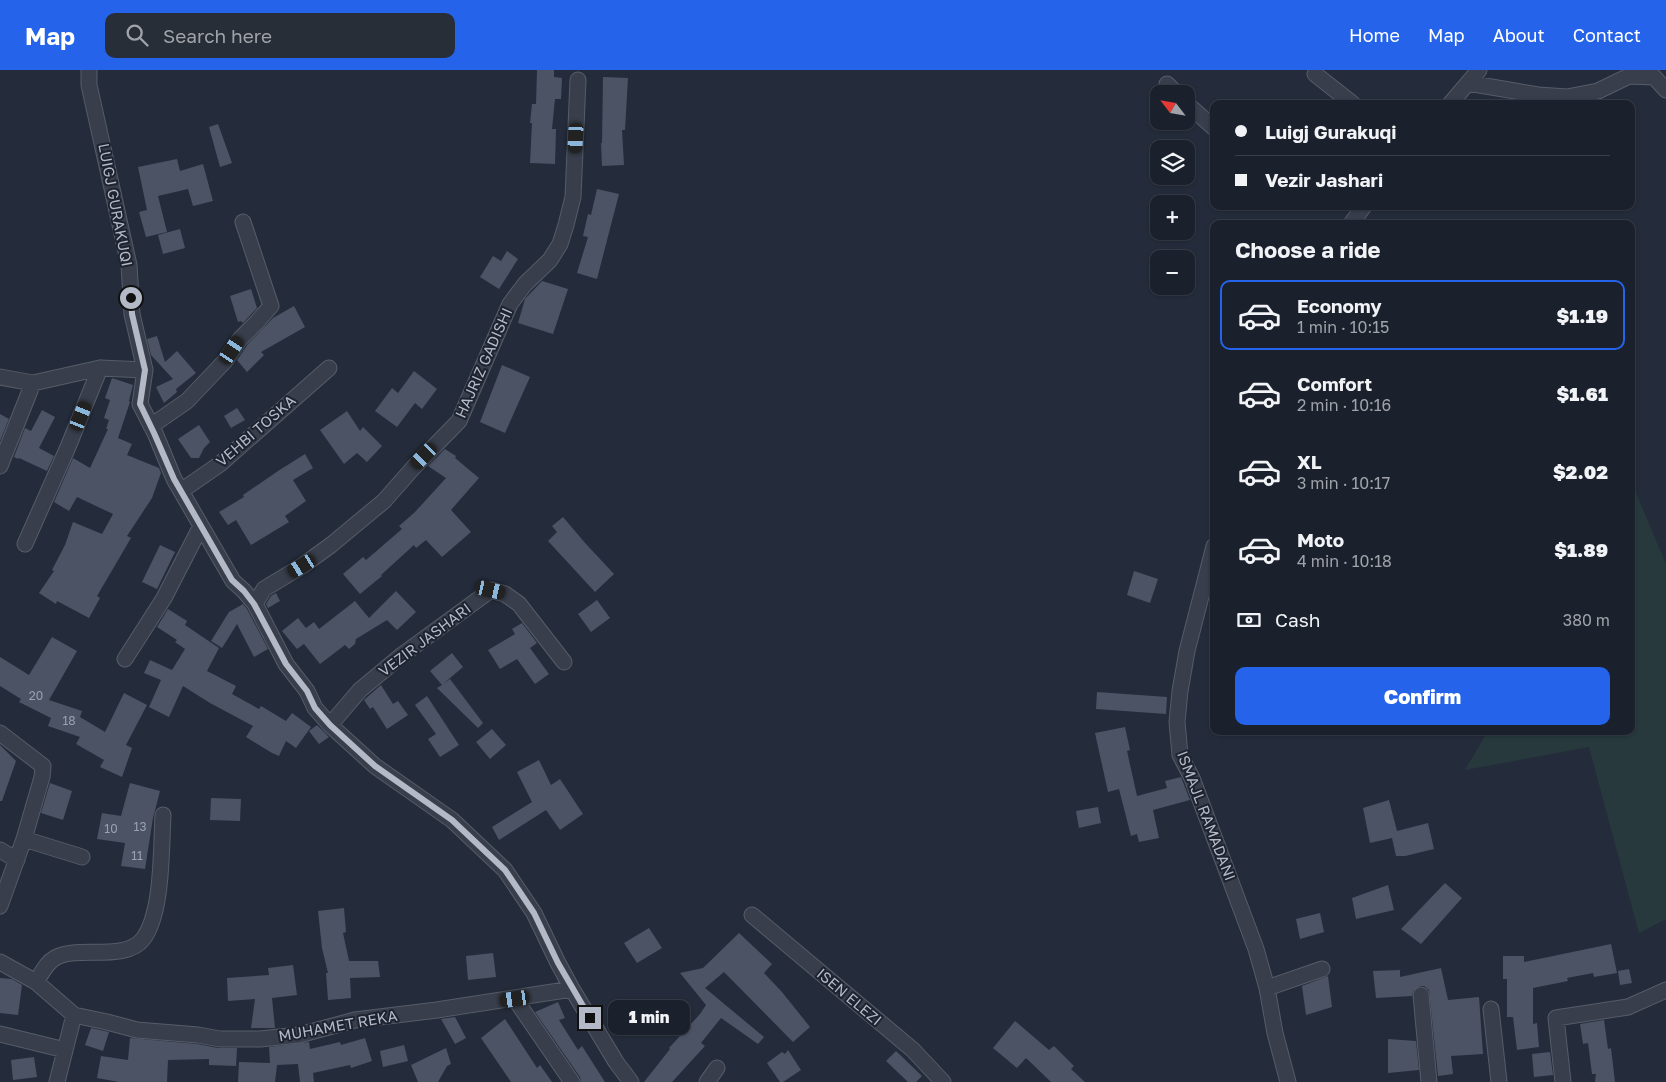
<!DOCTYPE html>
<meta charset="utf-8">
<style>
:root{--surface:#1b212c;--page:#282e38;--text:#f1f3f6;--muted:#a0a3a9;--line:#393e48;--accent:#2563eb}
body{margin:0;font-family:"Golos Text",sans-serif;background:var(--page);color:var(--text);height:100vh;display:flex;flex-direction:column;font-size:19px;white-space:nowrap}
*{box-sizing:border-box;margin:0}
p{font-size:16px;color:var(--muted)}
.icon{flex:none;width:28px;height:28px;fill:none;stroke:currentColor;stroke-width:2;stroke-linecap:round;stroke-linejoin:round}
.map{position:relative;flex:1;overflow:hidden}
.sheet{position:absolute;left:1210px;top:150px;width:425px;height:515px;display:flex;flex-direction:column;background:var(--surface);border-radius:10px;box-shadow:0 1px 4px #0004,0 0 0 1px var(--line)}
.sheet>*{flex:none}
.guide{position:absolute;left:1210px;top:30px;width:425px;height:110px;border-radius:10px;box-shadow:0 1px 4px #0004,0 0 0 1px var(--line);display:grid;align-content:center;height:110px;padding:0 25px;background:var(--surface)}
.needle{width:32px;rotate:301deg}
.fabs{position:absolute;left:1150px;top:15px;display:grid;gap:10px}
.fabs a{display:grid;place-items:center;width:45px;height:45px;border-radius:10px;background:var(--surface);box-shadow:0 1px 4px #0004,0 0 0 1px var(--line);font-size:25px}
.end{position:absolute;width:22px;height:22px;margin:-11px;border:6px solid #b4b9c7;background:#111;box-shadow:0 0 0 2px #111}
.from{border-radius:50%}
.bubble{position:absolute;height:35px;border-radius:10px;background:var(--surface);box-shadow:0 1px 4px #0004,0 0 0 1px var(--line);font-size:16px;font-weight:800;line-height:35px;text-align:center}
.car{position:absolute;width:15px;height:30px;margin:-15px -8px;border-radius:6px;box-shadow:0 0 4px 1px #0007;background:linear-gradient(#222 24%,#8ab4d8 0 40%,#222 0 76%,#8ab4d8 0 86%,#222 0)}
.guide b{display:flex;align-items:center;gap:18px;height:48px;font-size:19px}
.guide b+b{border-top:1px solid var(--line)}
.guide i{width:12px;height:12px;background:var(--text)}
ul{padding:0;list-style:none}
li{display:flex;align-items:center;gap:15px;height:70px;margin:0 10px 8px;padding:0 15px;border:2px solid transparent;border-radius:10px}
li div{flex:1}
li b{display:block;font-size:19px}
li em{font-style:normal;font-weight:800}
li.current{border-color:var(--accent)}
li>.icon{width:45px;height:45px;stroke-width:1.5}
h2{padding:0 25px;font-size:22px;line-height:60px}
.pay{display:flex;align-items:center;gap:12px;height:55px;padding:0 25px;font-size:19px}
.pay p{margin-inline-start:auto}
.primary-button{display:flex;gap:10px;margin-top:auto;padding:10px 25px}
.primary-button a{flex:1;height:58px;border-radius:10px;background:var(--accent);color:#fff;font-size:20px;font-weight:800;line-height:58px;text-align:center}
header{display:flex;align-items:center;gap:30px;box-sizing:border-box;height:70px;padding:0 25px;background:var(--accent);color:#fff}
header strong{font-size:24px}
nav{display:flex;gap:28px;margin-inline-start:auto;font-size:18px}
.search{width:350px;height:45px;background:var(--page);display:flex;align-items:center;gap:12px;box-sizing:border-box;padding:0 18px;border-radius:10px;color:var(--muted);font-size:19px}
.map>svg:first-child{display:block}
.green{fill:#27393d}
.building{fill:#4b5365}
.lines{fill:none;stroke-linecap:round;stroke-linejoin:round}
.minor-casing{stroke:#565c69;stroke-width:17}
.minor{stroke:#383e4b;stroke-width:15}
.route{stroke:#b4b9c7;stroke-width:6}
.labels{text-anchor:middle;stroke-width:4;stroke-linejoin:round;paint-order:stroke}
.number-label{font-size:12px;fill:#9aa0ae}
.street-label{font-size:15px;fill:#b4b9c7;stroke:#1d2330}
</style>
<header>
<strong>Map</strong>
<div class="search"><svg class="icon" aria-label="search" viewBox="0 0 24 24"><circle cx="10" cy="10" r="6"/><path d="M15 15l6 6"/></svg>Search here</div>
<nav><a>Home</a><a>Map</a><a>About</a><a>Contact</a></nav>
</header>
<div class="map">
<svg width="1666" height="1012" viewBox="0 0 1666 1012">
<rect width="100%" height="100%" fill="#242c3b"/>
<!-- green -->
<path class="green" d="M1631,411L1666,494V849L1639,863L1589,677L1465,700L1488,661H1631Z"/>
<!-- building -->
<path class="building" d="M537,0H554V7L562,8L561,29H555L552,59H556L555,94L530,93L532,53H530L532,34H536Z
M603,7L628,8L625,60H622L624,95L602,96L601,73H602Z
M218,54L232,93L220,97L209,57Z
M177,89L180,101L203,94L213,131L193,136L188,119L158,126L167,162L146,167L139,142L147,140L138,97Z
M597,119L619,124L597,209L577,203L588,167L583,166L588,144L591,145Z
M180,159L185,178L163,184L158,165Z
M507,181L518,189L499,219L480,207L493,186L501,191Z
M542,211L568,219L553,264L518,253L525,229Z
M251,219L257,238L243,253L241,251L238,252L230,226Z
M294,236L305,257L261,282L264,285L247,302L237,290L247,275L273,248Z
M157,266L165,292L177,281L196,303L176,319L177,322L164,333L156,317L173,309L151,285L147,269Z
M502,295L530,307L505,363L480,352Z
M414,301L437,319L422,339L415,333L397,357L375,341L392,318L398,323Z
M112,308L133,315L129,331L130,332L118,368L132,374L127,385L159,398L161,403L152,428L127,466L131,468L97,526L100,528L89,548L57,531L56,534L39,523L54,501L52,500L65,475L73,452L102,464L113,444L77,427L69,441L54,432L73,388L90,398L108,359H106L109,350L104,348L110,330L105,328Z
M237,338L245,350L231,358L224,346Z
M42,340L55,347L39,378L54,386L47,401L19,388L18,389L14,387L25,358L31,361Z
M347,341L360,361L363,357L382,376L367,392L357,383L344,394L320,360Z
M0,344L9,349L0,371Z
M199,355L210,372L204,378L199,388H191L178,369Z
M445,379L456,386L455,388L479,408L451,440L471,462L442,487L426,470L416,478L414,475L381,505L382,506L360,524L343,504L363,487L366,490L402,459L399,456L415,442L446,408L428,396Z
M305,384L313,398L293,410L306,431L285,446L289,452L251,475L236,450L228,455L219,442L244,427L243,425L278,401Z
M563,447L586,474L614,504L595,522L548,471L557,462L552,456Z
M160,475L175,482L157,519L142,512Z
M1134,501L1158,509L1150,533L1127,525Z
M396,521L416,542L397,560L387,550L356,569L355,574L349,579L345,575L320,594L304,574L297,579L282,561L298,548L306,558L314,552L319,559L355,531L369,548Z
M276,523L280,531L268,538L266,534L271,526Z
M597,530L610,548L591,562L578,544Z
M243,534L247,539L268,579L254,587L237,554L222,578L211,571L229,542Z
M168,539L187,551L185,555L219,578L207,601L236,616L232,624L259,639L261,636L286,651L292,643L311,657L296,678L286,671L279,686L272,683L246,667L253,656L210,633L183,616L169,647L149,637L161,610L144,603L150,590L172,600L185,579L175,572L177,570L157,557Z
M522,553L537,573L530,578L549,604L535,614L517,589L500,599L488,580L515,564L512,559Z
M52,567L77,581L49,630L82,641L80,647L105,662L124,623L147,635L126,675L132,678L122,707L100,697L104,690L76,674L80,667L48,656L51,648L19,632L21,629L0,616V587L29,605Z
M452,583L463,597L443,614L450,609L483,653L478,658L437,618L442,615L430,601Z
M381,615L393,634L398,631L408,645L387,659L373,637L370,639L364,630Z
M1097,622L1167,627L1166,644L1096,639Z
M427,626L459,675L440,687L428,669L436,664L415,635Z
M317,655L329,667L319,674L309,661Z
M1125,657L1130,680L1127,681L1137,726L1167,718L1165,711L1181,707L1190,730L1153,740L1159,768L1139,772L1137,764L1131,766L1119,719L1108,722L1095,663Z
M492,659L506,675L490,689L476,672Z
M0,675L16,691L2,731H0Z
M539,690L551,715L560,709L583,744L560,760L546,740L499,770L492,757L532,732L517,702Z
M50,713L72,721L63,750L41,743Z
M130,713L160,721L153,748L145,799L121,796L125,773L97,769L102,743L121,746Z
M211,728L241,729L240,751L210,750Z
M1389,730L1397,761L1428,753L1434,779L1405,786H1396L1392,768L1370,773L1363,738Z
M1098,737L1101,753L1079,758L1076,741Z
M1445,813L1462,828L1421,874L1401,859Z
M1388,815L1394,840L1356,849L1352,828Z
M344,838L346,862L343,863L349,891H378L380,907L350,908L351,928L328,930L326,903H328L322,878L318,841Z
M1320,843L1324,862L1300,869L1296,849Z
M649,858L662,878L637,893L624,873Z
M739,863L772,894L764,903L782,922L810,957L793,972L724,902L705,918L764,967L758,974L721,948L701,973L705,976L672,1012H644L670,979L669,978L700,944L706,935L680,903L703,898Z
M1611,874L1617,903L1594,907L1593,903L1567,908L1568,911L1533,918V954L1537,953L1539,977L1517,980L1513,947H1507V909H1503V886H1524V892Z
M493,883L496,907L468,910L466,886Z
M293,895L297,925L272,928L275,958H251L255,929L228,931L227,908L269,905L268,898Z
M1441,898L1448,930L1479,927L1483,984L1451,986L1453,1004L1438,1006L1429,920L1424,916H1420L1413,921L1412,926L1376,928L1373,901L1400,900V907Z
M1629,899L1632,913L1620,915L1618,901Z
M1328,906L1332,937L1306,945L1302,916Z
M0,908L12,909L22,915L18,945L0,943Z
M558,932L565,948L559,950L578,980L582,976L605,1012H581L580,1007L535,942Z
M455,947L466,968L455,974L441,949Z
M505,949L537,998L540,995L552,1012H511L481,968Z
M1604,950L1608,979L1611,978L1615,1012H1595L1596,1004H1592L1588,973L1583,974L1580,954Z
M1015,951L1049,980L1054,976L1074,996L1071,999L1085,1012H1051L1026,988L1017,998L993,978Z
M91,958L109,962L103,981L85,975Z
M130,968L197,974L218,978H237L236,996L209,995V989L168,990L167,1012H119L97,1008L101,986L128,990Z
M365,968L372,991L351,998L350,995L313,1003L314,1012H300L298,994L277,995L275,1012H238L239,992L270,993L269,977L309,972L310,979L340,972L341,975Z
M1388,969L1416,971L1419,1000L1388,1003Z
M404,975L408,991L383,997L380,981Z
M446,978L451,994L447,996L438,1012H418L411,995Z
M788,980L801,1000L783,1012H780L767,993L782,982L785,984Z
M896,981L922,1006L916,1012H908L886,991Z
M1550,982L1553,1005L1534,1007L1532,984Z
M34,987L37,1007L13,1010L11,990Z"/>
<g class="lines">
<defs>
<path id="minor" d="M89,0V15L129,195L132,244L145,300
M1315,4L1353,34
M1468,13L1538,25L1567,27L1598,21L1629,6L1654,7L1666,20
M1167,14L1177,24
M1186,33L1214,58
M1450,34L1479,0
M1351,154L1364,136
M0,307L33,313L100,298L145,300L140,334L155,363L174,409L233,511L244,521L255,534L286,594L307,621L315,638L330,655L375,696L452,750L505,800L534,843L558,893L572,919L616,992L631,1012
M151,356L187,331L225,291L240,269L257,252L271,236L243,152
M0,396L33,313
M181,421L220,394L329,298
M25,474L68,377L100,298
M1214,476L1187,581L1180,621L1177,652L1180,685L1192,708L1256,879L1267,918L1275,963L1288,1012
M255,534L264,519L302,496L331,475L384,431L413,398L459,351L510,234L525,214L550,190L560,174L566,155L573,127L578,10
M125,589L164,528L201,456
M330,655L360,620L402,585L491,520L505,524L519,534L564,592
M0,663L43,696L42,707L24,769L0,836
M24,769L82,787
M0,780L17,790
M752,845L913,980L943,1012
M0,892L36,912L74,945
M36,912C42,903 46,893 55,888C75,875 126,892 143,869C163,843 161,778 163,745
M1267,918L1322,899
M1421,925L1429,1012
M515,929L572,1012
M1491,939L1499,1012
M74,945L107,952L137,960L198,965L220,969H260L299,965L355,950L437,940L572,919
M0,964L65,980
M57,1012L74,945
M707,1012L717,998
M1563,1012L1556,948L1628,937L1666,920"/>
</defs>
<!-- minor casing -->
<use href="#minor" class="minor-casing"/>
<!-- minor -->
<use href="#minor" class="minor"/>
</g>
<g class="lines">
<!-- route -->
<path class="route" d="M131,228L132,244L145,300L140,334L154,363L174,409L232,510L244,521L254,534L286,594L307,621L315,638L330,655L375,696L452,750L505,800L534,843L558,893L590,948"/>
</g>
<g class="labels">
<!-- number labels -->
<g class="number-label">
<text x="36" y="630">20</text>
<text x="69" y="655">18</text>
<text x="140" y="761">13</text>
<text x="111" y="763">10</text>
<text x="137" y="790">11</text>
</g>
<!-- street labels -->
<g class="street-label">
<text transform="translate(115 135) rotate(79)" y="5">LUIGJ GURAKUQI</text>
<text transform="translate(484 293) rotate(-66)" y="5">HAJRIZ GADISHI</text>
<text transform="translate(256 361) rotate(-41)" y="5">VEHBI TOSKA</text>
<text transform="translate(425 570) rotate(-37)" y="5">VEZIR JASHARI</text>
<text transform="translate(1206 746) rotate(69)" y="5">ISMAJL RAMADANI</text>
<text transform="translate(849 927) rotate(40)" y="5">ISEN ELEZI</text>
<text transform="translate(338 956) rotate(-10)" y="5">MUHAMET REKA</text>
</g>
</g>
</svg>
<div class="fabs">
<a><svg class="needle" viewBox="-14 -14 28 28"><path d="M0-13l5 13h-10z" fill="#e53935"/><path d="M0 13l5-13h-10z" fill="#a0a3a9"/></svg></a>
<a><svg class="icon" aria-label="layers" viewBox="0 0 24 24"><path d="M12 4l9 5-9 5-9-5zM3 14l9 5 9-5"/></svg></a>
<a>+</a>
<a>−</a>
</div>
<i class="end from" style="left:131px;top:228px"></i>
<i class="end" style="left:590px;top:948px"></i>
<div class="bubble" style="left:608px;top:930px;width:82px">1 min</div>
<i class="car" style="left:576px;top:68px;rotate:183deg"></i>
<i class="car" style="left:232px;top:280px;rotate:34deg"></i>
<i class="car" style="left:81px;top:346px;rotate:22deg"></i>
<i class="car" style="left:424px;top:386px;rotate:224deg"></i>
<i class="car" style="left:302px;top:496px;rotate:239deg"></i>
<i class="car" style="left:491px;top:520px;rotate:103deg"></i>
<i class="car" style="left:515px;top:929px;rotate:262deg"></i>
<div class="guide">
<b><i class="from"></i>Luigj Gurakuqi</b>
<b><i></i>Vezir Jashari</b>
</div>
<section class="sheet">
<h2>Choose a ride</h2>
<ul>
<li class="current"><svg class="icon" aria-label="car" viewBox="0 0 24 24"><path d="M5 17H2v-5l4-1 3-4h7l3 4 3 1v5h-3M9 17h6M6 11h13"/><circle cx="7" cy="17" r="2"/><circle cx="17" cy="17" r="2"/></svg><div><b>Economy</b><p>1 min · 10:15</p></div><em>$1.19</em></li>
<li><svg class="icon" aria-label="car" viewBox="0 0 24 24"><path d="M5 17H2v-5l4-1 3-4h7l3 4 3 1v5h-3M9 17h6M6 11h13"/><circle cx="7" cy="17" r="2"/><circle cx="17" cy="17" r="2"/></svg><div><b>Comfort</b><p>2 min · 10:16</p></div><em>$1.61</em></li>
<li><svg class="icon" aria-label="car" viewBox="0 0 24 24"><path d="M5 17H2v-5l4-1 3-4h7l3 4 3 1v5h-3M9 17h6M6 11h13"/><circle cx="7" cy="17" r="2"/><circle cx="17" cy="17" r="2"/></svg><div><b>XL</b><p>3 min · 10:17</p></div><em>$2.02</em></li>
<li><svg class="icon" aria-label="car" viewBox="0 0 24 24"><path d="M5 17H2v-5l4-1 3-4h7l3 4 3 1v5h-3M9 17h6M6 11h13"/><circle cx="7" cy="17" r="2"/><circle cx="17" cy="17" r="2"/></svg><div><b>Moto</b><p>4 min · 10:18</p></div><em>$1.89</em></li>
</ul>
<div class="pay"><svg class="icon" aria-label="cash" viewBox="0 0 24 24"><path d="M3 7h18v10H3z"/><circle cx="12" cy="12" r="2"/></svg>Cash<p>380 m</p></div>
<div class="primary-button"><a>Confirm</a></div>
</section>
</div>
